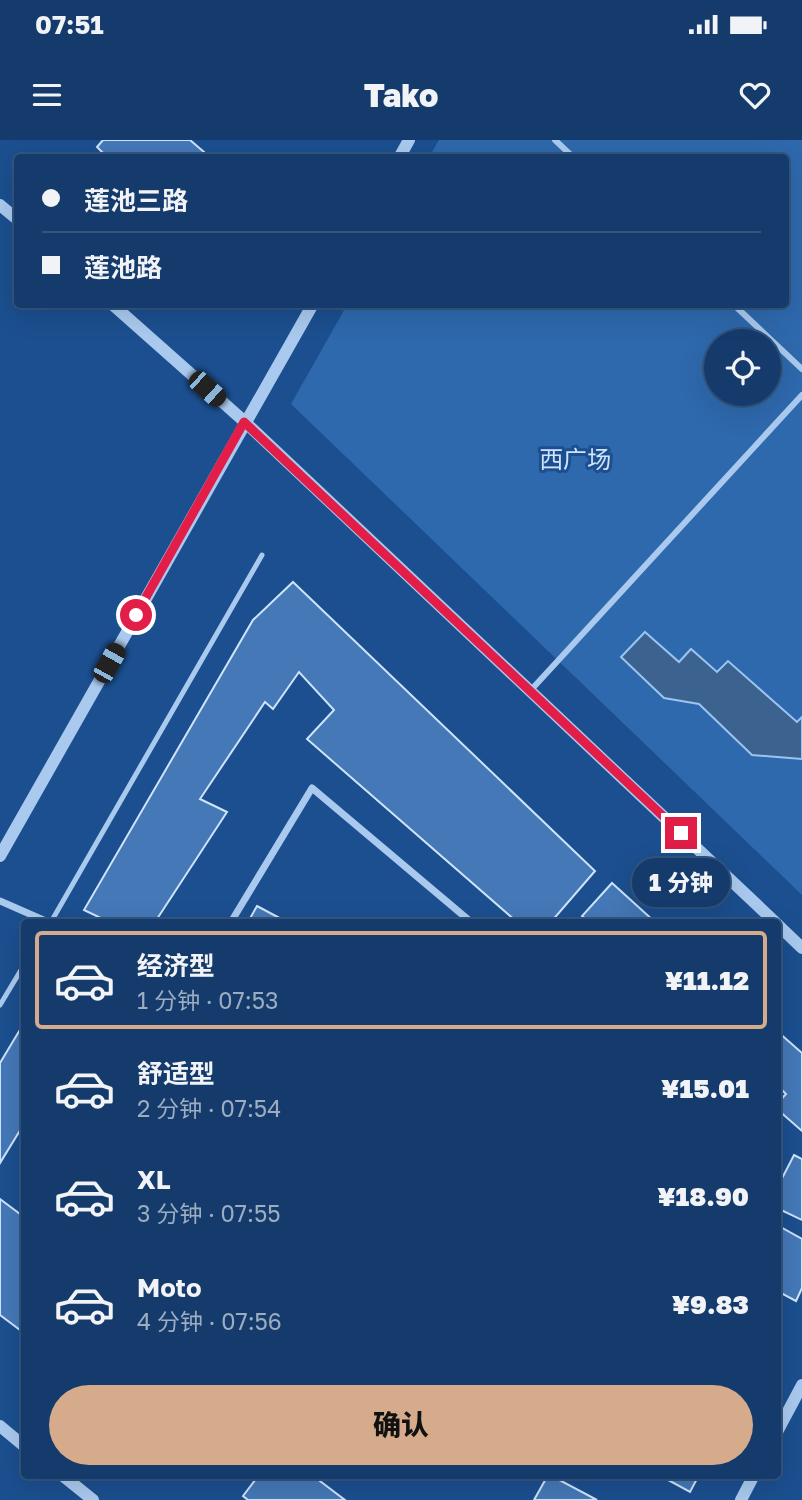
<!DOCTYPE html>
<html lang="zh">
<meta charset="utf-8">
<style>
:root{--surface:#143b6b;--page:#214673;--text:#f1f3f6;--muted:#9dadc1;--line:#33557e;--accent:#d6ab8b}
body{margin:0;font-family:"Golos Text","Noto Sans SC",sans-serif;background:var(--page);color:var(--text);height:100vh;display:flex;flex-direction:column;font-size:26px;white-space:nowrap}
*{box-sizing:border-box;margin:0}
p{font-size:23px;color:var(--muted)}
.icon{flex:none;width:38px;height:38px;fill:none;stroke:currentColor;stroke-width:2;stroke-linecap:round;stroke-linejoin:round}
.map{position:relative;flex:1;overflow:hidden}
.side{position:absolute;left:21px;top:779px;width:760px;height:560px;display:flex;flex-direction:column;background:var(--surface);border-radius:7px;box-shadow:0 7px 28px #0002,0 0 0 2px var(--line)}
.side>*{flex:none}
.hud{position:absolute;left:14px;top:14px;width:775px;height:154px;border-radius:7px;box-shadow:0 7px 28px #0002,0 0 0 2px var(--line);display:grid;align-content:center;height:154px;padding:0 28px;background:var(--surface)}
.fabs{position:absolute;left:704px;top:189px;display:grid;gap:14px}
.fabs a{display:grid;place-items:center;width:77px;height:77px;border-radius:50%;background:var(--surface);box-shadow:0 7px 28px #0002,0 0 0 2px var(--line);font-size:35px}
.end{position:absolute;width:32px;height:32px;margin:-16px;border:9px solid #e11d48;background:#fff;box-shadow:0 0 0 4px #fff}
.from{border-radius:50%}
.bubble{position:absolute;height:49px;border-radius:24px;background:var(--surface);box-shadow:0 7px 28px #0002,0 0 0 2px var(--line);font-size:23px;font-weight:800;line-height:49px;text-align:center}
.car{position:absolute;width:21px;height:42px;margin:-21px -10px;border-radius:9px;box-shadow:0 0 5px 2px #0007;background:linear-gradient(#222 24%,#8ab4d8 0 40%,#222 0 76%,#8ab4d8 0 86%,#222 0)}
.hud b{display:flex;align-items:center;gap:24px;height:66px;font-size:26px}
.hud b+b{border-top:2px solid var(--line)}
.hud i{width:18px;height:18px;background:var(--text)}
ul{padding:12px 0 0;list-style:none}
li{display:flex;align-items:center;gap:21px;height:98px;margin:0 14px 10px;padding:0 14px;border:4px solid transparent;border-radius:7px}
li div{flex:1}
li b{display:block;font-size:26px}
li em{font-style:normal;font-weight:800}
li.active{border-color:var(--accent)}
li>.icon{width:63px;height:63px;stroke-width:1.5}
.action{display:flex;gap:14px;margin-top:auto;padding:14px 28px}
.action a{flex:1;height:80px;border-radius:42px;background:var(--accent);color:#111;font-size:28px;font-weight:800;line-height:80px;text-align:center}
.status{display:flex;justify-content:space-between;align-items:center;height:49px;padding:0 35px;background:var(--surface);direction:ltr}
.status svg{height:19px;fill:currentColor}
header{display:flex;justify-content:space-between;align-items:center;height:91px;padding:0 28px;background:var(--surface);font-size:32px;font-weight:800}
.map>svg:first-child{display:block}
.green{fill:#2e69ad;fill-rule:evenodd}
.water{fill:#3c6290;stroke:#9cc4f0;stroke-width:2}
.building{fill:#4478b7;stroke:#cfe3fa;stroke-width:2}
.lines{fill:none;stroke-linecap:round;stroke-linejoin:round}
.service{stroke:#a9c9ee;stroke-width:5}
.pedestrian{stroke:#a9c9ee;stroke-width:6}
.minor{stroke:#a9c9ee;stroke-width:7}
.tertiary{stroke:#a9c9ee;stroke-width:12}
.route{stroke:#e11d48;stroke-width:9}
.labels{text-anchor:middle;stroke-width:6;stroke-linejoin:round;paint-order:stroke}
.park-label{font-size:24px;fill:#cfe3fa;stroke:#1b4f8f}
</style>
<div class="status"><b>07:51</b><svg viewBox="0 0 49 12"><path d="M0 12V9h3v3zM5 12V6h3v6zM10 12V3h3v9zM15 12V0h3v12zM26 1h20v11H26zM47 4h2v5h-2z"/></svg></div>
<header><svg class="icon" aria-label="menu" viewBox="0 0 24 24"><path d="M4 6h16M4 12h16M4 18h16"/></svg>Tako<svg class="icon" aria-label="heart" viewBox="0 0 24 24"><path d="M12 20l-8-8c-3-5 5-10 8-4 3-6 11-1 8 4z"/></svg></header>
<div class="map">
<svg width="802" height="1360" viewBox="0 0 802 1360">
<rect width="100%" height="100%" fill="#1b4f8f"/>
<!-- green -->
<path class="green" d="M439,0H802V755L291,264L347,165L786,164V18L429,17ZM716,201H768V254H716Z"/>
<!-- water -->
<path class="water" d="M645,492L679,522L691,509L717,532L728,521L797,582L802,577V619L752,615L699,564L664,558L621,517Z"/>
<!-- building -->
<path class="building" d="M103,0H190L211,18H108L97,7Z
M293,442L595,731L551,782H517L307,599L334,570L299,532L273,569L265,562L200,659L227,672L155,782H109L84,770L253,480Z
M612,743L655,782H590L582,776Z
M257,766L287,782H248Z
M24,883V984L0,1023V923Z
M777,891L802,913V991L777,969V964L786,954L777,945Z
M794,1015L802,1019V1080L777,1068V1048Z
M0,1059L24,1077V1193L0,1175Z
M777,1085L802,1099V1148L796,1161L777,1151Z
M259,1335H312L345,1360H248L243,1356Z
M548,1335H550L597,1360H534Z
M659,1335H699L690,1352Z"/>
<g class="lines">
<!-- service -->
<path class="service" d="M51,782L262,415
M0,865L24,825"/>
<!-- pedestrian -->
<path class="pedestrian" d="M555,0L574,18
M733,164L802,229
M531,550L802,255"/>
<!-- minor -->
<path class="minor" d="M0,761L48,782
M231,782L312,648L471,782"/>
<!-- tertiary -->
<path class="tertiary" d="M399,18L409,0
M0,65L18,80
M112,164L245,282L775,782
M0,716L313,164
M777,784L802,808
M0,1286L24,1306
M777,1292L802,1245
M62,1335L93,1360
M741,1360L754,1335"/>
</g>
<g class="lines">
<!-- route -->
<path class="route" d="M136,475L244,282L681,693"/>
</g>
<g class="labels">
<!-- park labels -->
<g class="park-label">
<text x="575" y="328">西广场</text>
</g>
</g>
</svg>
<div class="fabs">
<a><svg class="icon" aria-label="locate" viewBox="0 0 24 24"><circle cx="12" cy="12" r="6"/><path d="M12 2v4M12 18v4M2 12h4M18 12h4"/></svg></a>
</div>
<i class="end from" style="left:136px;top:475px"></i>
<i class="end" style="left:681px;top:693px"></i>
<div class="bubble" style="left:632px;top:718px;width:98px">1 分钟</div>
<i class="car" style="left:207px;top:249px;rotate:132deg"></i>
<i class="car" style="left:109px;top:523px;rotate:29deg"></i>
<div class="hud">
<b><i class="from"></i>莲池三路</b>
<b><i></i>莲池路</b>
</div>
<section class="side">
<ul>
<li class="active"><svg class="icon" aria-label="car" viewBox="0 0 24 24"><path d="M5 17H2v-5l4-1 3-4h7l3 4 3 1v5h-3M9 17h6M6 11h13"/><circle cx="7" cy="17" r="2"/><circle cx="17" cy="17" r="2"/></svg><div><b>经济型</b><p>1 分钟 · 07:53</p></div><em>¥11.12</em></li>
<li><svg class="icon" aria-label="car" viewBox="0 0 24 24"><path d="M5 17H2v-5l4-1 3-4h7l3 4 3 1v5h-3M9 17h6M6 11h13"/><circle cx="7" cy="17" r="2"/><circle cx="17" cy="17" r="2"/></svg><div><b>舒适型</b><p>2 分钟 · 07:54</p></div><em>¥15.01</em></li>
<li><svg class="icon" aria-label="car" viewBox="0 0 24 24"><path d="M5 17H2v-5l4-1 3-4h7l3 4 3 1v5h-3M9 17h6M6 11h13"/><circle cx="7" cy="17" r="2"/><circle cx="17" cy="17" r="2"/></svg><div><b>XL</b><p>3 分钟 · 07:55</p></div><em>¥18.90</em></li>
<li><svg class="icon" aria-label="car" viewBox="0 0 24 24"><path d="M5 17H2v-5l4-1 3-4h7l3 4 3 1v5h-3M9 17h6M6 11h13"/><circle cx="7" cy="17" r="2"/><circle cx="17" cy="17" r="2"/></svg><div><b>Moto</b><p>4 分钟 · 07:56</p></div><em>¥9.83</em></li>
</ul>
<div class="action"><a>确认</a></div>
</section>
</div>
